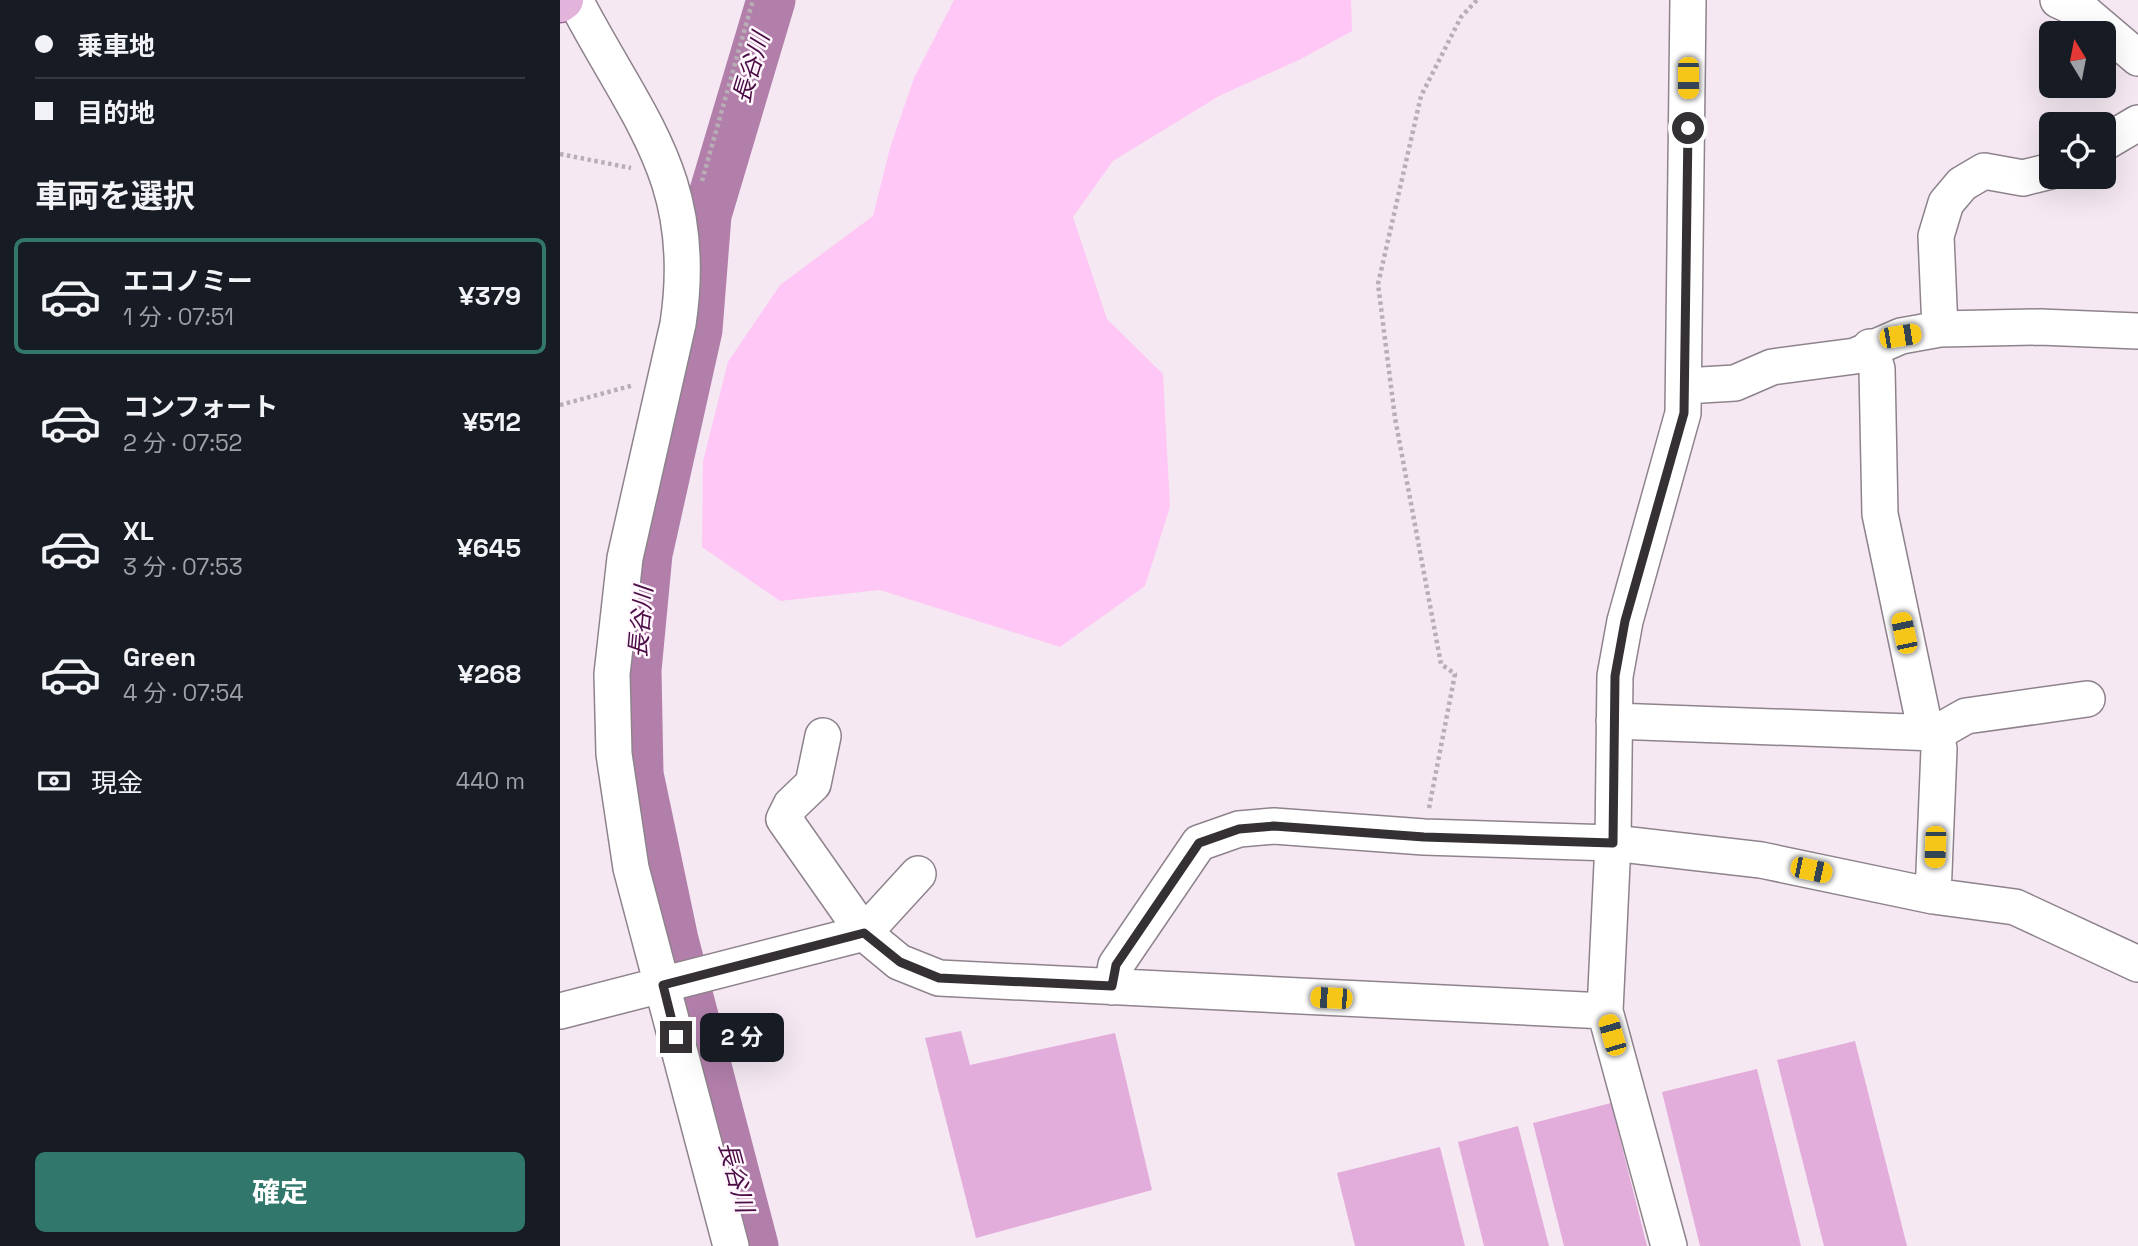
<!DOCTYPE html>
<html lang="ja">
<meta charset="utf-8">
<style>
:root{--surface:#171b24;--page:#20242c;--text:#f1f3f6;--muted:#9ea1a6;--line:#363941;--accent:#31776c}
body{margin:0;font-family:"Space Grotesk","Noto Sans JP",sans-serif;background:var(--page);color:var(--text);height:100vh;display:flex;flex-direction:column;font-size:26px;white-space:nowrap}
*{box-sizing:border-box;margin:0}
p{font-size:23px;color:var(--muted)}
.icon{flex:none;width:38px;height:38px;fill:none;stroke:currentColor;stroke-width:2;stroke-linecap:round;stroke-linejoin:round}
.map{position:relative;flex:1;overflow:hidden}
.drawer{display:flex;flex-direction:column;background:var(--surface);width:560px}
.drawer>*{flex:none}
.banner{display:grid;align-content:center;height:154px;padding:0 35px;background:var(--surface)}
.needle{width:46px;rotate:350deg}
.buttons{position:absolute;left:1479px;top:21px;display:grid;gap:14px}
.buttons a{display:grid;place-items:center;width:77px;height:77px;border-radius:10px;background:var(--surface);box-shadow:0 7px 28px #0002;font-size:35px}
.end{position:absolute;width:32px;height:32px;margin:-16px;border:9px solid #343034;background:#fff;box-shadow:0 0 0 4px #fff}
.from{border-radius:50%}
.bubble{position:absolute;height:49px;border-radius:10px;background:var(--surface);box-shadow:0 7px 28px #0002;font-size:23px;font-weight:700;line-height:49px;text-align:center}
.car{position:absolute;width:21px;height:42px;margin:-21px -10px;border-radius:9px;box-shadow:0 0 5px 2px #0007;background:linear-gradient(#f5c518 24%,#345 0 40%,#f5c518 0 76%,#345 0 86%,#f5c518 0)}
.banner b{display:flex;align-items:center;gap:24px;height:66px;font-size:26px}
.banner b+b{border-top:2px solid var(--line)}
.banner i{width:18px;height:18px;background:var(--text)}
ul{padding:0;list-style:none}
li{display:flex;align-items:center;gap:21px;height:116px;margin:0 14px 10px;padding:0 21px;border:4px solid transparent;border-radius:10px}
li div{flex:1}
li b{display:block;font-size:26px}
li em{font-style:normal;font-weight:700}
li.selected{border-color:var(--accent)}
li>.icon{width:63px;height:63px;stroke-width:1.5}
h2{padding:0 35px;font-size:32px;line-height:84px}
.pay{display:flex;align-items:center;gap:18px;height:77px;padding:0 35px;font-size:26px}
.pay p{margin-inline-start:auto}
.primary-button{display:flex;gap:14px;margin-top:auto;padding:14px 35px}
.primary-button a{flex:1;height:80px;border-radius:10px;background:var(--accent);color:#fff;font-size:28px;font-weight:700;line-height:80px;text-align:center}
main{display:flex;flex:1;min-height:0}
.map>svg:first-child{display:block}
.green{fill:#fec7f5}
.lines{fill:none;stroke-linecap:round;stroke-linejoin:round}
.river{stroke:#b27fab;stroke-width:49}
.building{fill:#e3addb}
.minor-casing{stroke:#8e838c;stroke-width:38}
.major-casing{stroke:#986491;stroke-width:41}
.path{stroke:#b8aeb6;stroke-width:4.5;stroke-dasharray:3.5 3.5;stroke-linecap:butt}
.minor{stroke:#fff;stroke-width:35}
.major{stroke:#e2b3db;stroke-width:38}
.route{stroke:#343034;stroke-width:9}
.labels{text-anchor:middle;stroke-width:5;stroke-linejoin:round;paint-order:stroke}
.water-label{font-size:24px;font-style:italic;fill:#4b0c46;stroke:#fff7fd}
</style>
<main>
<section class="drawer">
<div class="banner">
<b><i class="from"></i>乗車地</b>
<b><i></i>目的地</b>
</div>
<h2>車両を選択</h2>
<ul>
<li class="selected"><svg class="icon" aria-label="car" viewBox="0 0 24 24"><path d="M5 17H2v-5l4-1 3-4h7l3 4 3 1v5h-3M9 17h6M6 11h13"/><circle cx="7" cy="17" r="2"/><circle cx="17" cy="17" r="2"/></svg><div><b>エコノミー</b><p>1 分 · 07:51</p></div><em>¥379</em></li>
<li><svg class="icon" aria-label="car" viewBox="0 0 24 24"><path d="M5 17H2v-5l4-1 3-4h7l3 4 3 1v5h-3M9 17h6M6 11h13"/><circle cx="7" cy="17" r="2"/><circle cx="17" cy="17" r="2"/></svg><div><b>コンフォート</b><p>2 分 · 07:52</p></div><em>¥512</em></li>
<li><svg class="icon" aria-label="car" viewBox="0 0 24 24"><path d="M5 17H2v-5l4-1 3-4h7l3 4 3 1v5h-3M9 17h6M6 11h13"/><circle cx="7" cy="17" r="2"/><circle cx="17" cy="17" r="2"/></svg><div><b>XL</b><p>3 分 · 07:53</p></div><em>¥645</em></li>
<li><svg class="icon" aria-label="car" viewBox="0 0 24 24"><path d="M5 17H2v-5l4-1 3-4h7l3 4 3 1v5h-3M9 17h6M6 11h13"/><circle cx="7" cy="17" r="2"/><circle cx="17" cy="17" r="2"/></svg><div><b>Green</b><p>4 分 · 07:54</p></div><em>¥268</em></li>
</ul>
<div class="pay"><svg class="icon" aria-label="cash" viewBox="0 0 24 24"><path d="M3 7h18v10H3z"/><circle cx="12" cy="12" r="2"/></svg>現金<p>440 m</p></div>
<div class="primary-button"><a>確定</a></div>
</section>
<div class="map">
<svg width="1578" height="1246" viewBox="0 0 1578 1246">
<rect width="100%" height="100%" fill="#f5e8f2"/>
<!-- green -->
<path class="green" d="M394,0H791L792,31L741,59L659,96L553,161L513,217L547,319L603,374L610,507L585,586L500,647L320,590L220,601L142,547L143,461L168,362L220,285L313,216L330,148L354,78Z"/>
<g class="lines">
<!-- river -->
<path class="river" d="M194,1246L114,940L79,774L77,670L88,554L138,330L147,215L211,0"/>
</g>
<!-- building -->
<path class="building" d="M401,1031L410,1065L555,1033L592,1190L416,1238L365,1038Z
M1295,1041L1347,1246H1264L1217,1060Z
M1197,1069L1241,1246H1140L1102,1092Z
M1051,1103L1087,1246H1004L973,1123Z
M958,1126L989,1246H924L898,1142Z
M880,1147L905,1246H795L777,1173Z"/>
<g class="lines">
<defs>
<path id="minor" d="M15,0C77,119 140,179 118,324L65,558L52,674L54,754L71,868L171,1246
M1498,0L1524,12L1578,58
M1544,143L1578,123
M1380,329L1376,236L1386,203L1402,184L1424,171L1463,178L1491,171
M1310,347L1317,369L1320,514L1366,733
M1125,386L1175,383L1212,367L1295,356L1341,336L1380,329L1480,327L1578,331
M1054,721L1376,733L1379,749L1373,896
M1376,733L1406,716L1527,699
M263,736L253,784L231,805L224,819L304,933L358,874
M552,987L556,965L639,843L679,829L714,826L864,837L1053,843L1055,676L1065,621L1123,413L1128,0
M0,1011L304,933L339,962L379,978L1045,1011
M1109,1246L1045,1011L1053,843L1201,860L1373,896L1455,907L1578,964"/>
<path id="major" d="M0,3L4,0"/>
</defs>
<!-- minor casing -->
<use href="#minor" class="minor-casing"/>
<!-- major casing -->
<use href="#major" class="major-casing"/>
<!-- path -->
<path class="path" d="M0,154L71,168
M142,181L193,0
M0,405L74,385
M869,808L895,674L881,664L835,418L818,284L861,96L901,17L917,0"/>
<!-- minor -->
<use href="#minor" class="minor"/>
<!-- major -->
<use href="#major" class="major"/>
</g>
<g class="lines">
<!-- route -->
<path class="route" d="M116,1037L103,985L304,933L340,962L379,978L552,986L556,965L639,843L679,829L714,826L864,837L1053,843L1055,676L1065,621L1124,413L1128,128"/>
</g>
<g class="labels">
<!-- water labels -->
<g class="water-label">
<text transform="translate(191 68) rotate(-73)" y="8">長谷川</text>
<text transform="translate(81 622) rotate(-85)" y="8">長谷川</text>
<text transform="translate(176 1177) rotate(75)" y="8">長谷川</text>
</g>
</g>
</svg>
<div class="buttons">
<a><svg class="needle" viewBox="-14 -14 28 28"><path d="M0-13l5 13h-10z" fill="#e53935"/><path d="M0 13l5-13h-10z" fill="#9ea1a6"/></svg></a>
<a><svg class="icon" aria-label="locate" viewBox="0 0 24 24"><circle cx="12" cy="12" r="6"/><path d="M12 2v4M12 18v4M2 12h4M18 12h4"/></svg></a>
</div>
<i class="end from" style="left:1128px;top:128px"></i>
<i class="end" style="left:116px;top:1037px"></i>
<div class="bubble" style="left:140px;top:1013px;width:84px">2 分</div>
<i class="car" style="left:1128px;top:78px;rotate:180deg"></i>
<i class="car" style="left:1340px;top:336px;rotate:81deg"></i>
<i class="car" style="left:1344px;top:633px;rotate:348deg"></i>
<i class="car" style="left:1375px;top:847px;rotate:182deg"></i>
<i class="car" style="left:1251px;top:870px;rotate:102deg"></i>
<i class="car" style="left:771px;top:998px;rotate:273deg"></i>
<i class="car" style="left:1052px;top:1035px;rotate:344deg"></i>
</div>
</main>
